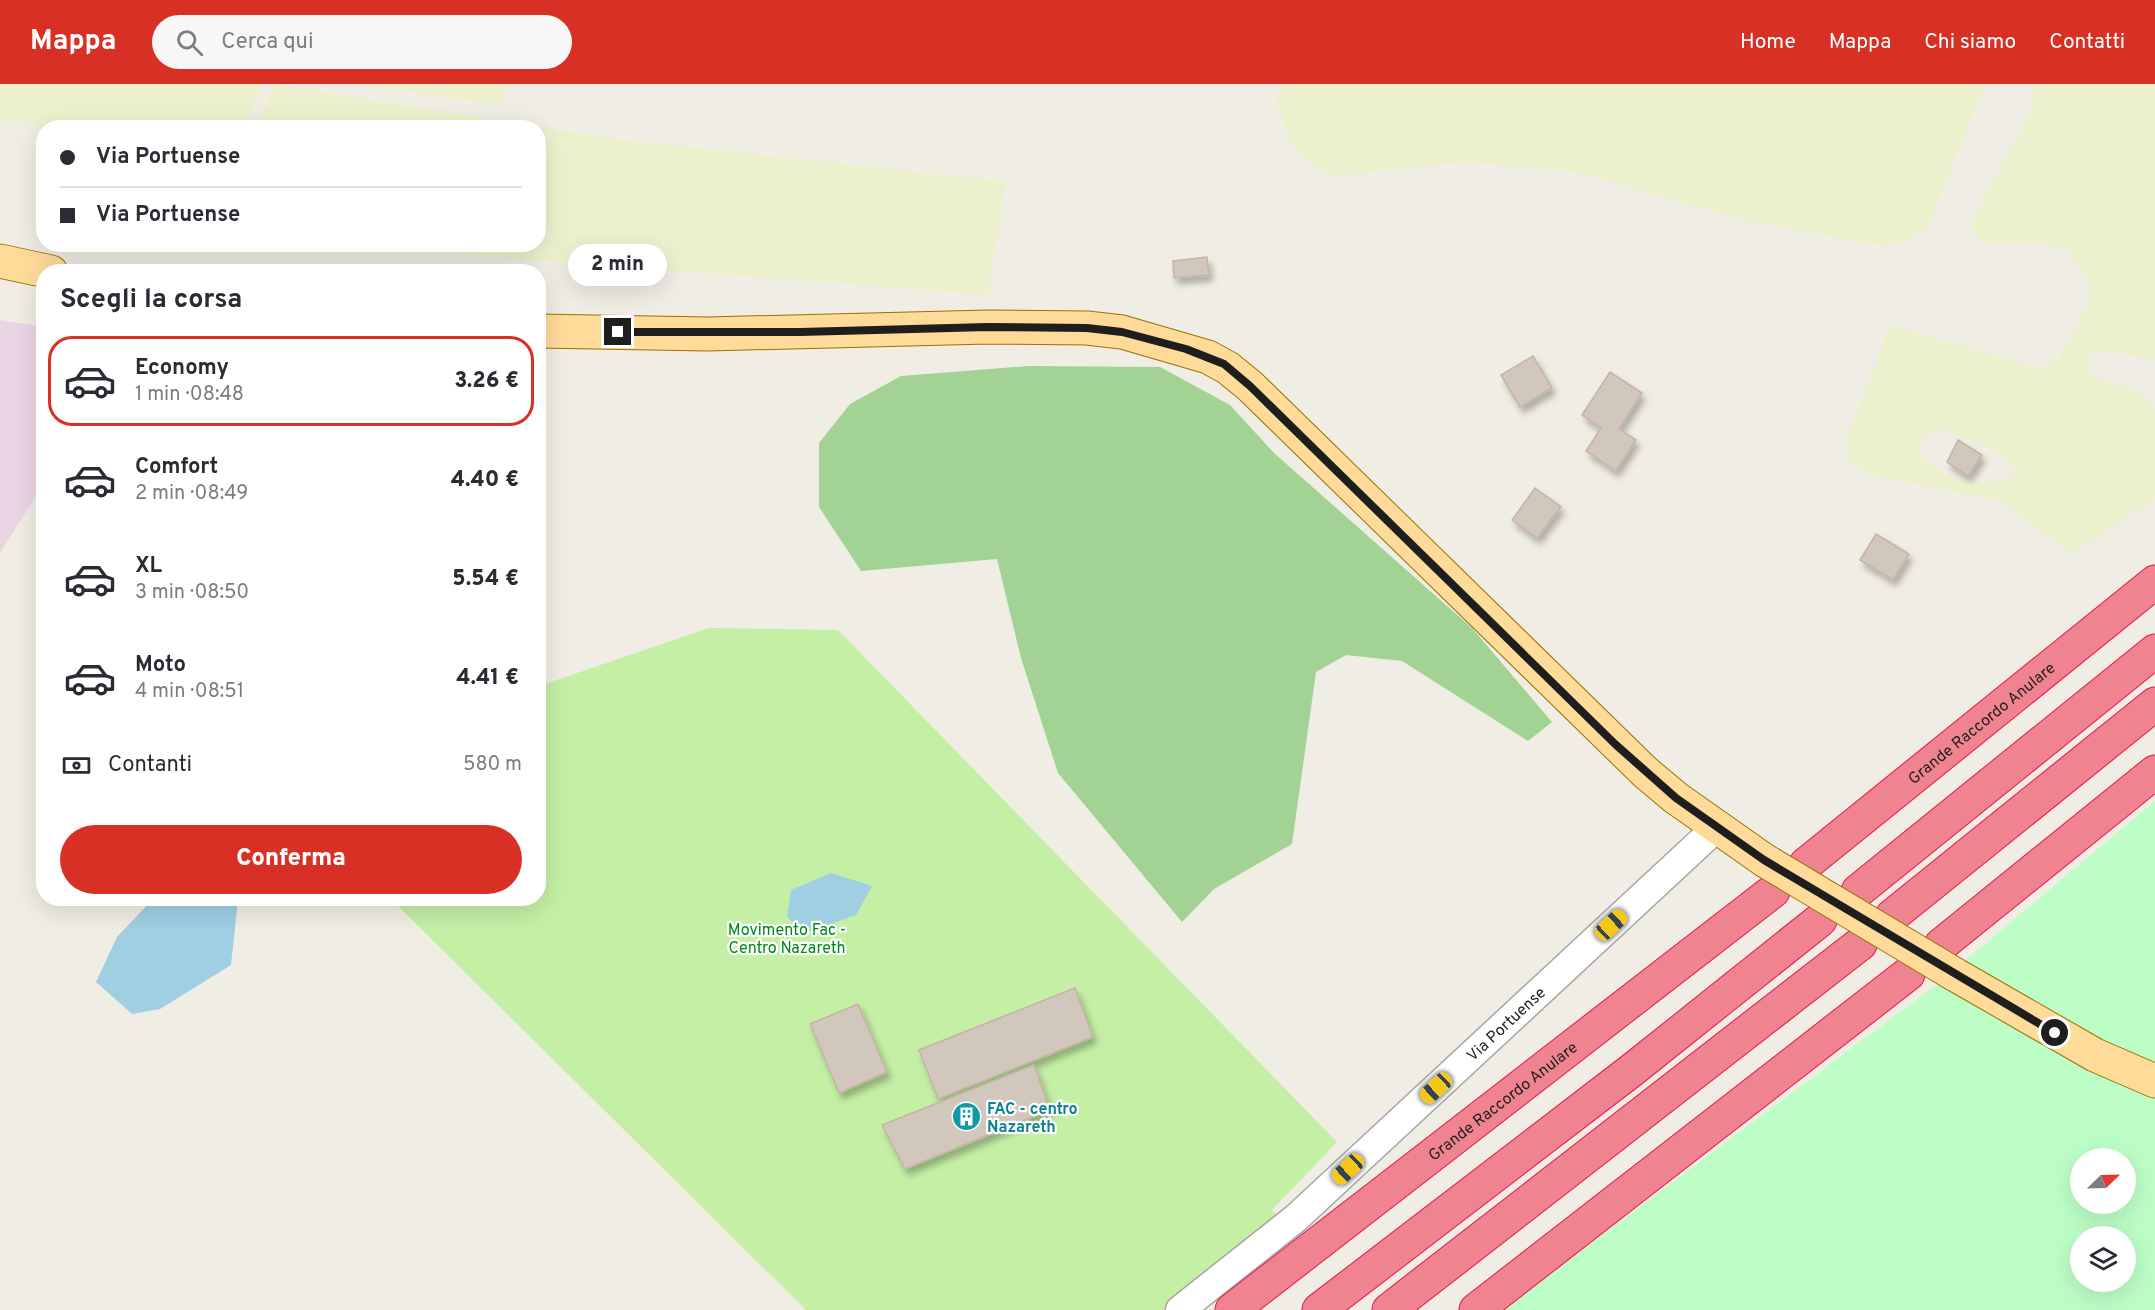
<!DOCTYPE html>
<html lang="it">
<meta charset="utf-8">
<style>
:root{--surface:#fff;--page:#f7f7f7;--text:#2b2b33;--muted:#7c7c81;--line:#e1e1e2;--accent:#d93025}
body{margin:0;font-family:Overpass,sans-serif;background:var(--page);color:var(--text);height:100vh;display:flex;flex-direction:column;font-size:22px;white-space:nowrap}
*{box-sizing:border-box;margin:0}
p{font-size:20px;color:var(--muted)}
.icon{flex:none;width:33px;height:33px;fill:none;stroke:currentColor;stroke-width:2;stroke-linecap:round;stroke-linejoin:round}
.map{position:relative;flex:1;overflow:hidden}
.side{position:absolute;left:36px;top:180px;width:510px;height:642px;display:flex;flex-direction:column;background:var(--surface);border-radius:24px;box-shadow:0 6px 24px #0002}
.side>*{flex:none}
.banner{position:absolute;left:36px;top:36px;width:510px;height:132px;border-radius:24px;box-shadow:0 6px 24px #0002;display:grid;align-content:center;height:132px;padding:0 24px;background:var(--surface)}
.needle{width:39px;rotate:67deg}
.fabs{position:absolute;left:2070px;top:1064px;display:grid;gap:12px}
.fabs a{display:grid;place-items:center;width:66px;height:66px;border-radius:50%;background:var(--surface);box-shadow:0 6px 24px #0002;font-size:30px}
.end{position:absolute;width:27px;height:27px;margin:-14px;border:8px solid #1e1e1e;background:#fff;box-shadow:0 0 0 3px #fff}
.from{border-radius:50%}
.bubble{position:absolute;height:42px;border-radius:21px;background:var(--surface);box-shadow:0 6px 24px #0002;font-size:20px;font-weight:800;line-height:42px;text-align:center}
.car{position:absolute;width:18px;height:36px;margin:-18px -9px;border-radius:8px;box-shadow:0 0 4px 2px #0007;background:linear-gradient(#f5c518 24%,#345 0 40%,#f5c518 0 76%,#345 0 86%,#f5c518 0)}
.banner b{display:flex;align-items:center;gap:21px;height:57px;font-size:22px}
.banner b+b{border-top:2px solid var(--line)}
.banner i{width:15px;height:15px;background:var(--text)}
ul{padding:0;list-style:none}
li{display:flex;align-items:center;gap:18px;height:90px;margin:0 12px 9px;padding:0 12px;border:3px solid transparent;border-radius:24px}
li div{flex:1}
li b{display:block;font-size:22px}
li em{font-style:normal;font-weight:800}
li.current{border-color:var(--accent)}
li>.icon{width:54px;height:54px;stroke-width:1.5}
h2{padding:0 24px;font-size:27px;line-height:72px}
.pay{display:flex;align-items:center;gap:15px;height:66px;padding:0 24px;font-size:22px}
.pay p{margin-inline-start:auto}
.button{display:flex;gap:12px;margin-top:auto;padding:12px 24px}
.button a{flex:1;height:69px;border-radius:36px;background:var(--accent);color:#fff;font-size:24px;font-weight:800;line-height:69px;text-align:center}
header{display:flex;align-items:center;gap:36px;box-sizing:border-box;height:84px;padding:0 30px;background:var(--accent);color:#fff}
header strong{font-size:28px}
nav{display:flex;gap:33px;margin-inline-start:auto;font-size:21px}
.search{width:420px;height:54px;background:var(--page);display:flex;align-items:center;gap:15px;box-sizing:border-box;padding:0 21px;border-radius:33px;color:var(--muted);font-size:22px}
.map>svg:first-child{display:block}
.industrial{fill:#ead5e5}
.farmland{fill:#ecf1cd;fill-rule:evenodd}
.grass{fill:#c4efa5}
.forest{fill:#a2d394}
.park{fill:#bdfec7;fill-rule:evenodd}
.water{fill:#a0cee2}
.building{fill:#d1c7bc;stroke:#c3b4a4;stroke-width:1.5;filter:url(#shadow)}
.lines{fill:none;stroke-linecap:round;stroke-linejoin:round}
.minor-casing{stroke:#a5a5a5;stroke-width:31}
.major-casing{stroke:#997100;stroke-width:35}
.highway-casing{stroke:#eb144e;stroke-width:35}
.minor{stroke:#fff;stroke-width:28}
.major{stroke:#ffdb9a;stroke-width:33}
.highway{stroke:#ef8490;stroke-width:33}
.major-bridge-casing{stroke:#997100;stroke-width:35;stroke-linecap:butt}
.major-bridge{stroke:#ffdb9a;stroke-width:33}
.route{stroke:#1e1e1e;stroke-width:8}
.labels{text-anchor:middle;stroke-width:4.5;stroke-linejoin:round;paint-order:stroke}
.street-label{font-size:16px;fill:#1e1e1e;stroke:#fff}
.park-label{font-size:16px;fill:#018816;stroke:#fff}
.culture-label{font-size:16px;font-weight:bold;fill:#0d838f;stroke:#fff;text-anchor:start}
</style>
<header>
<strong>Mappa</strong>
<div class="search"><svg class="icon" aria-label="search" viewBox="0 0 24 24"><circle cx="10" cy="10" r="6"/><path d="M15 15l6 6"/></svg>Cerca qui</div>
<nav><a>Home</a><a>Mappa</a><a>Chi siamo</a><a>Contatti</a></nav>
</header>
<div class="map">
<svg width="2155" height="1226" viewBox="0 0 2155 1226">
<defs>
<filter id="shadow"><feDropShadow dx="3.5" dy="6" stdDeviation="3" flood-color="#0004"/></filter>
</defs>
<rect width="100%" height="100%" fill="#f0ede4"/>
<!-- industrial -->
<path class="industrial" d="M0,236L44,243L43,401L0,469Z"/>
<!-- farmland -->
<path class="farmland" d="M0,0H261L246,43L44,44L43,46L22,37L0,36Z
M274,0L616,55L1006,98L988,211L481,172L371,161L538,160V44L257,43Z
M354,0H508L499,21Z
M1283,0H1985L1928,143L1908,157L1885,162L1751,138L1581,89L1465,78L1337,92L1310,81L1292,62L1276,14Z
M2033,0H2155V277L2109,267H2093L2088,273V291L2138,307L2155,325V415L2071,471L2003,418L1870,390L1850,378L1846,357L1890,241L2038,284L2058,276L2089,219V199L2070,167L2046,159L1983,158L1970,141L2033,22ZM1943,345L1998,368L2016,385L2007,397L1972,398L1949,393L1917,371L1925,351Z"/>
<!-- grass -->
<path class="grass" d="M709,544L838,546L1337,1058L1272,1126L1279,1133L1163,1226H806L391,815L538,814L539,602Z"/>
<!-- forest -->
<path class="forest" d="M1029,282L1160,283L1230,321L1274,369L1472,544L1552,638L1528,657L1402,577L1346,571L1316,588L1292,760L1214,805L1182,838L1058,689L1021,574L997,475L861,487L819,423V359L850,320L901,292Z"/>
<!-- park -->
<path class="park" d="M2155,717V1226H1502L1936,901ZM2080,1074H2126V1119H2080ZM2080,1152H2126V1197H2080Z"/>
<!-- water -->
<path class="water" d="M831,789L872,802L856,831L802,850L787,832L791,806Z
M153,815H238L231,881L160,925L132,930L96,898L117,853Z"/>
<!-- building -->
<path class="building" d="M1207,173L1209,191L1174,194L1173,177Z
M1533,272L1552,304L1520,323L1501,291Z
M1610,288L1642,309L1619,345L1636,356L1616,387L1586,367L1601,344L1582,331Z
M1958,356L1982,371L1968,392L1947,378Z
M1535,404L1561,423L1537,454L1512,436Z
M1876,450L1909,470L1893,496L1860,476Z
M1075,904L1093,953L938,1015L919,966Z
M858,920L887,988L839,1009L810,940Z
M1034,981L1050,1026L905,1085L882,1041Z"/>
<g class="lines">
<defs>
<g id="minor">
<path id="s1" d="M1180,1226L1296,1134L1716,744"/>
</g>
<path id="major" d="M0,177L51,188
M538,247L708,250L988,243L1087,244L1122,248L1208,273L1228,284L1250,302L1645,688L1676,714L1764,776
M1954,890L2095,971L2155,997"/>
<g id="highway">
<path id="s2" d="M1806,780L2155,498"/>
<path d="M1858,807L2155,567"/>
<path d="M1892,832L2155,620"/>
<path d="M1941,861L2155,688"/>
<path id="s3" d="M1232,1226L1773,807"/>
<path d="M1319,1226L1632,986L1820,836"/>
<path d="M1389,1226L1860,860"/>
<path d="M1476,1226L1908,890"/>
</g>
</defs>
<!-- minor casing -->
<use href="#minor" class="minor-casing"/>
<!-- major casing -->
<use href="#major" class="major-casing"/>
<!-- highway casing -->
<use href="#highway" class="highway-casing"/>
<!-- minor -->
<use href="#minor" class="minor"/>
<!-- major -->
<use href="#major" class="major"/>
<!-- highway -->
<use href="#highway" class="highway"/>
<defs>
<path id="major-bridge" d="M1764,776L1954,890"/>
</defs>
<!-- major-bridge casing -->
<use href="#major-bridge" class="major-bridge-casing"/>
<!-- major-bridge -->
<use href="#major-bridge" class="major-bridge"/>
</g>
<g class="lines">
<!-- route -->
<path class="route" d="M618,248H800L988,243L1087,244L1122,248L1186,265L1224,280L1250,302L1615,660L1676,714L1764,776L2055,949"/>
</g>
<!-- icons -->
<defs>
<symbol id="building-disc" viewBox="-11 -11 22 22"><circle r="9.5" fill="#0f9aa8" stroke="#fff"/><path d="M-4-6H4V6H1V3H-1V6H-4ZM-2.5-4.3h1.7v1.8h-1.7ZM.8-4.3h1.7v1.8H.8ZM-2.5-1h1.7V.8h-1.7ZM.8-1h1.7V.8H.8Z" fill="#fff"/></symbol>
</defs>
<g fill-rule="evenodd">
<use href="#building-disc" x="950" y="1016" width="33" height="33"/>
</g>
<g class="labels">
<!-- street labels -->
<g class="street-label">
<text dy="6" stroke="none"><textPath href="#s2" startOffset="225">Grande Raccordo Anulare</textPath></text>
<text dy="6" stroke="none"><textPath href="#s1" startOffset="434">Via Portuense</textPath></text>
<text dy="6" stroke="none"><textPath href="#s3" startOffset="342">Grande Raccordo Anulare</textPath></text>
</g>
<!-- park labels -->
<g class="park-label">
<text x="787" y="851">Movimento Fac -<tspan x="787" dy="18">Centro Nazareth</tspan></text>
</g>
<!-- culture labels -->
<g class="culture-label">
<text x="987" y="1030">FAC - centro<tspan x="987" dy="18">Nazareth</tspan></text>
</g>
</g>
</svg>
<div class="fabs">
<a><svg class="needle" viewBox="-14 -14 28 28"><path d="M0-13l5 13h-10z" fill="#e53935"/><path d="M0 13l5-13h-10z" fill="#7c7c81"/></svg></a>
<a><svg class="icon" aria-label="layers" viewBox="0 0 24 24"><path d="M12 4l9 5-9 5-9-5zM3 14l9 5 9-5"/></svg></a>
</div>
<i class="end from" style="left:2055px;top:949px"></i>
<i class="end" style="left:618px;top:248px"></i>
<div class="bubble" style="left:568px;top:160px;width:99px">2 min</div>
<i class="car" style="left:1611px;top:841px;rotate:47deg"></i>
<i class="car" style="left:1436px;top:1004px;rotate:227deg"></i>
<i class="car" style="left:1348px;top:1085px;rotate:227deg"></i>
<div class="banner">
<b><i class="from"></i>Via Portuense</b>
<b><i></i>Via Portuense</b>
</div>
<section class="side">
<h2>Scegli la corsa</h2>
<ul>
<li class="current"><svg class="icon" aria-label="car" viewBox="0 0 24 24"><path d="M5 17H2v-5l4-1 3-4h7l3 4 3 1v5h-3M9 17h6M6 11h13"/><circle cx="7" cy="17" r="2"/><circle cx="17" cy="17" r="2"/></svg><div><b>Economy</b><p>1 min · 08:48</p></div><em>3.26 €</em></li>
<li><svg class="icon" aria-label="car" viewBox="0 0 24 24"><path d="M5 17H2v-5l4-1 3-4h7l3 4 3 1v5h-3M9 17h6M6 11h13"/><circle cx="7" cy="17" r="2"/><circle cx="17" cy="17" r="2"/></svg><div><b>Comfort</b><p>2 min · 08:49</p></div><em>4.40 €</em></li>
<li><svg class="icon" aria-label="car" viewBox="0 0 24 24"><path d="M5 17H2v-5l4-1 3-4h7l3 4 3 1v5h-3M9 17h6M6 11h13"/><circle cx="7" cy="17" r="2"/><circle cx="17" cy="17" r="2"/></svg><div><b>XL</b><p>3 min · 08:50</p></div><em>5.54 €</em></li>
<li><svg class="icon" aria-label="car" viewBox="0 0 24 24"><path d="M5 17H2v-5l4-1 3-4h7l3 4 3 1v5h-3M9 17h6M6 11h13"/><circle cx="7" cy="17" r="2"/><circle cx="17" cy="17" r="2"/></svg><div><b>Moto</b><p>4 min · 08:51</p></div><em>4.41 €</em></li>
</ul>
<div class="pay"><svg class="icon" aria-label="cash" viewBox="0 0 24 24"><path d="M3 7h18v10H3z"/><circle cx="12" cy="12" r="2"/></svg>Contanti<p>580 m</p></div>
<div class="button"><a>Conferma</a></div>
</section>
</div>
